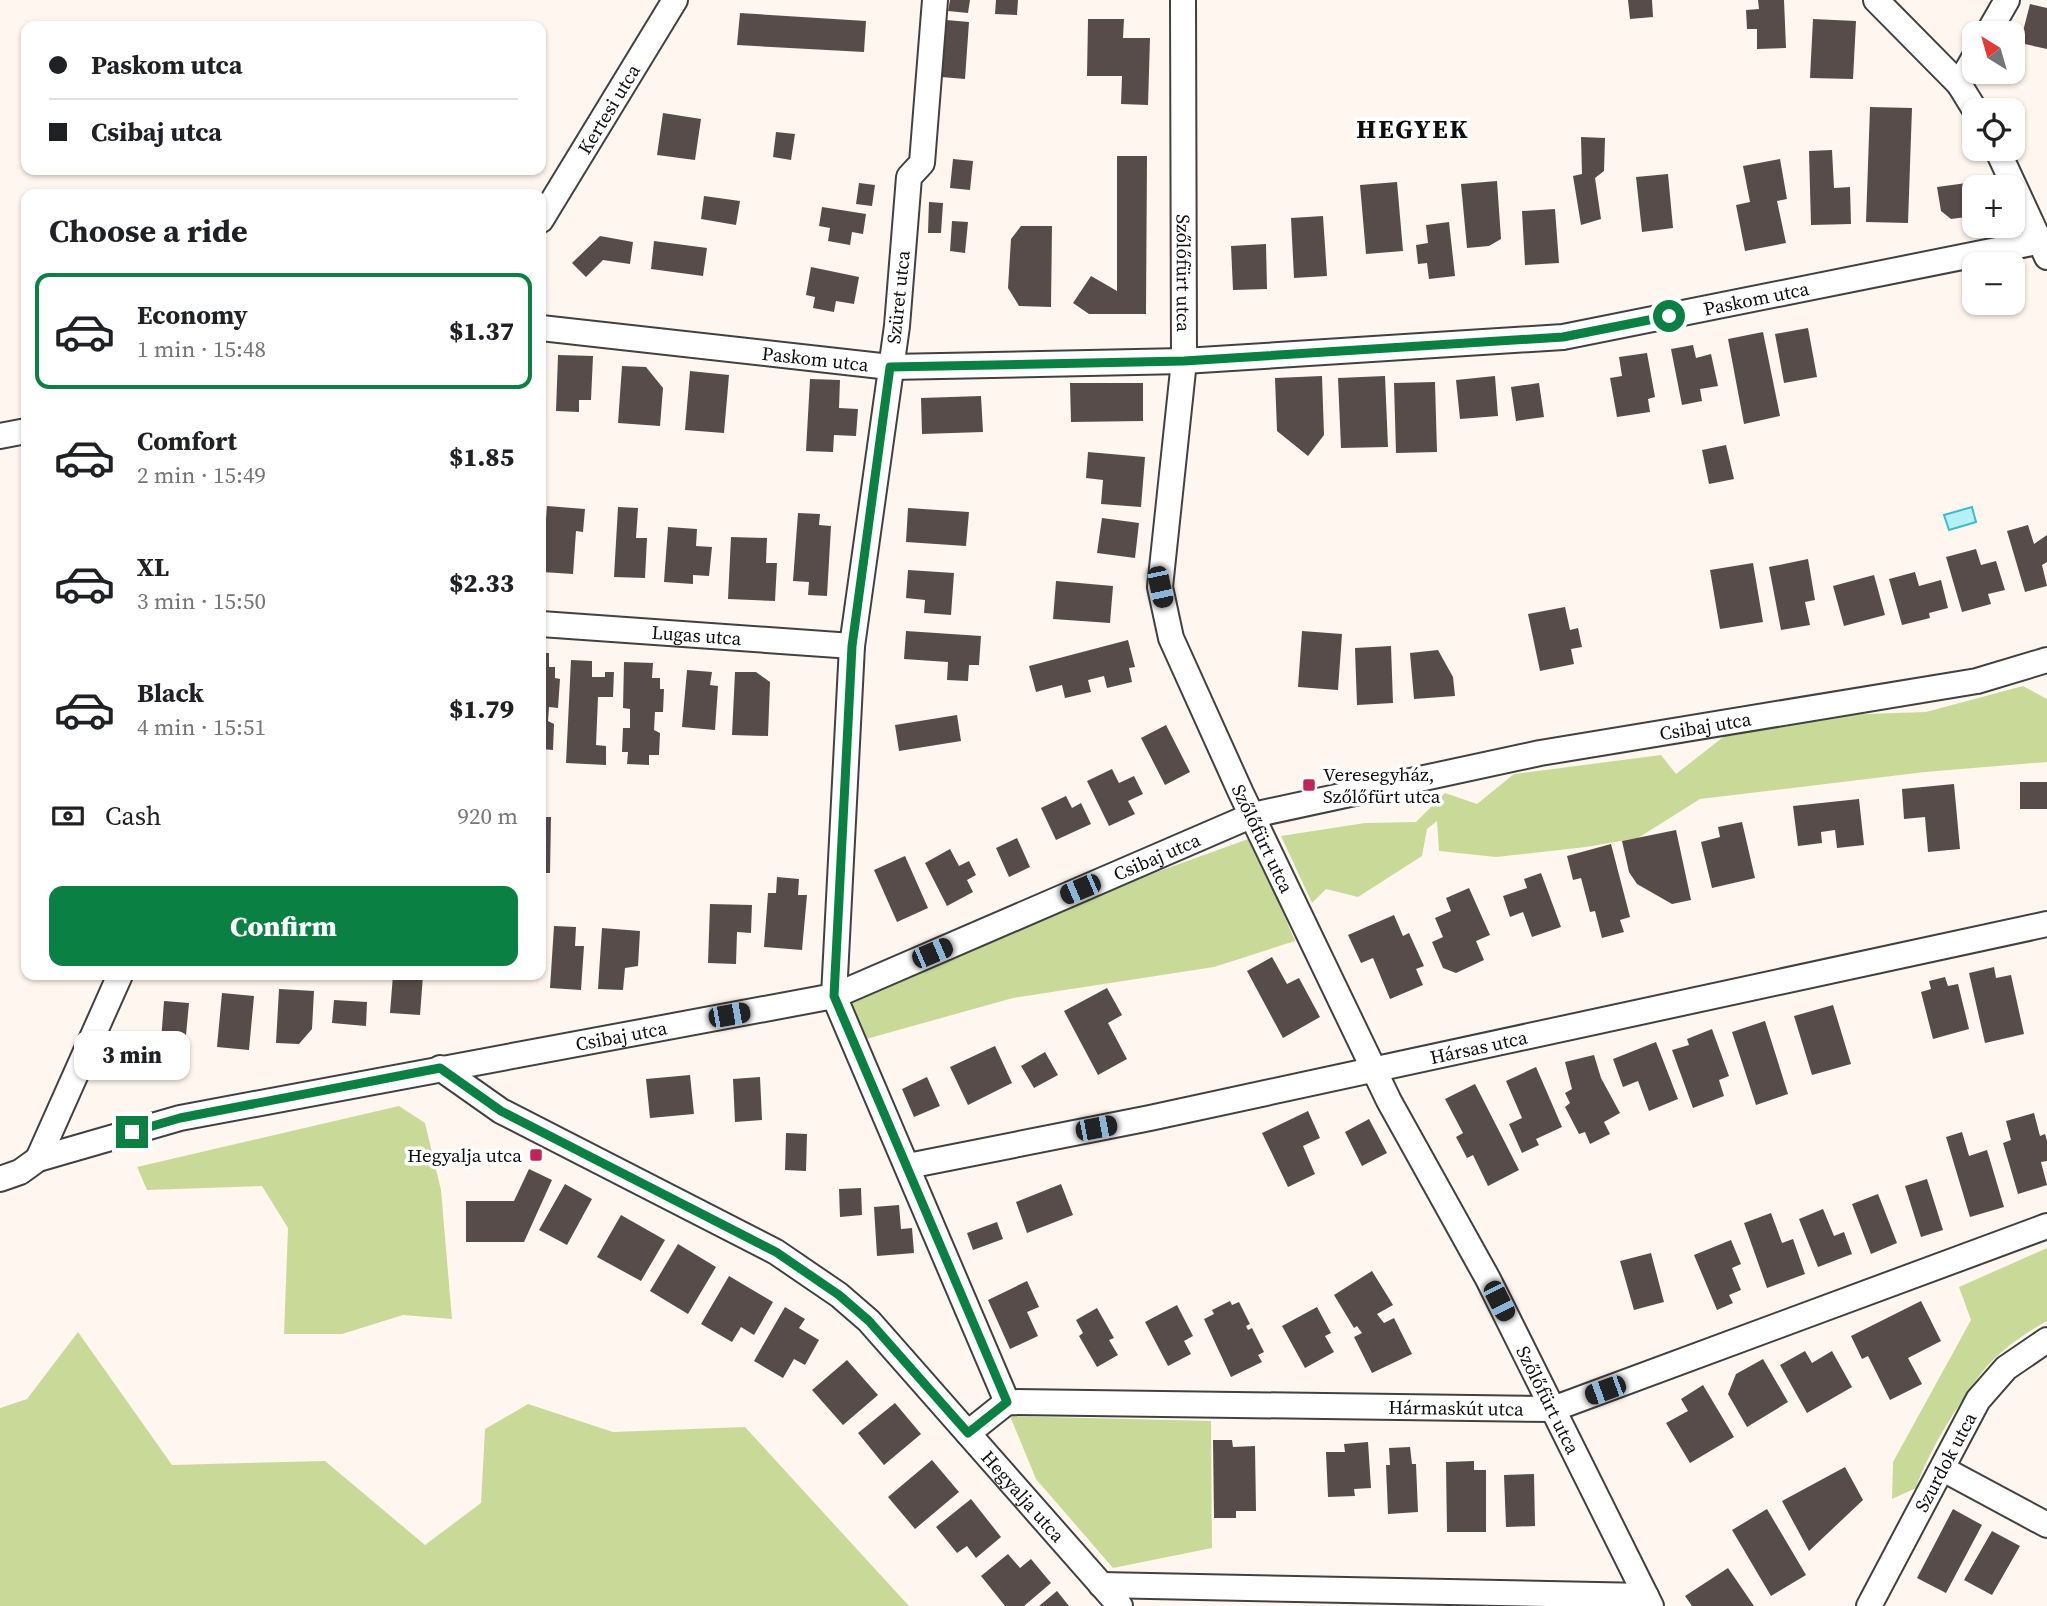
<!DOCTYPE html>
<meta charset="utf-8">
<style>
:root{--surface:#fff;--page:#f6f6f6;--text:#202124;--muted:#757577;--line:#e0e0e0;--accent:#0b8043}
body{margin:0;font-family:"Source Serif 4",serif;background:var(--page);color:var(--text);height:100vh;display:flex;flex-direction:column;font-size:26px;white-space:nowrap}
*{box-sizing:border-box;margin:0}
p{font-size:23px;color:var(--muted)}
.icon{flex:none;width:38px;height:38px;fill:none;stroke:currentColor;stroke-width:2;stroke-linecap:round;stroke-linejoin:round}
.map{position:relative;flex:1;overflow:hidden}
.sheet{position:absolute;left:21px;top:189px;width:525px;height:791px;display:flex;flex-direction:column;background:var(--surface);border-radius:14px;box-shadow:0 2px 5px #0004}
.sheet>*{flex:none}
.banner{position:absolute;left:21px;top:21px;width:525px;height:154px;border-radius:14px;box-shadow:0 2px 5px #0004;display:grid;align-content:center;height:154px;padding:0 28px;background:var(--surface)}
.needle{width:46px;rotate:323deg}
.controls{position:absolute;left:1962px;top:21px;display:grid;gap:14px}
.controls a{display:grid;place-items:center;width:63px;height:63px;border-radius:14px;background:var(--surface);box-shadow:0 2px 5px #0004;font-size:35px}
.end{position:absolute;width:32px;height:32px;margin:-16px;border:9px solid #0b8043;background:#fff;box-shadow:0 0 0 4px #fff}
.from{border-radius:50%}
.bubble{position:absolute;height:49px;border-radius:14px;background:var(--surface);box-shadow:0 2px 5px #0004;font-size:23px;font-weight:800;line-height:49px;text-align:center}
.car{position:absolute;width:21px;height:42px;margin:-21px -10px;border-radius:9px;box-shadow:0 0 5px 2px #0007;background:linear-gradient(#222 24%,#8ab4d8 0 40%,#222 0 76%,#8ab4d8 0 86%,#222 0)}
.banner b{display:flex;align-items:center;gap:24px;height:66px;font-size:26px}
.banner b+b{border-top:2px solid var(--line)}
.banner i{width:18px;height:18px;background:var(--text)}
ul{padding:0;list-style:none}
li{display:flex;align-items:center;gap:21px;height:116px;margin:0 14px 10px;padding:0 14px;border:4px solid transparent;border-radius:14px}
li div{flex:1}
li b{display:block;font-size:26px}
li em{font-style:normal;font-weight:800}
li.on{border-color:var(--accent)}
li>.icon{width:63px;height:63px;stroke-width:1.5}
h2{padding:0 28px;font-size:32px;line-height:84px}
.pay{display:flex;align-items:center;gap:18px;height:77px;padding:0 28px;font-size:26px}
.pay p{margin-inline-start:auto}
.button{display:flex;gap:14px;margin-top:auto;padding:14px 28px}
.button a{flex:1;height:80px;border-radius:14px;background:var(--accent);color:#fff;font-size:28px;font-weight:800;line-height:80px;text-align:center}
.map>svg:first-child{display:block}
.forest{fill:#c9da98}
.water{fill:#b4f0f6;stroke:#3bbdcd;stroke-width:2}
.building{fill:#574c4a}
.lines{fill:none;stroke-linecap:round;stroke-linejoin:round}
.street-casing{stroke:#414141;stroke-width:28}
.street{stroke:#fff;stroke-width:24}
.route{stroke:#0b8043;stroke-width:9}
.poi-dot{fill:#be2659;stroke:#fff;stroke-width:2.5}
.labels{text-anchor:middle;stroke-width:7;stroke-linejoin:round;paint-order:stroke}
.street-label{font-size:19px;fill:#0e0e0e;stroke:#fff}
.poi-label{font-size:19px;fill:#0e0e0e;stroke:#fff;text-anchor:start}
.district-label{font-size:26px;font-weight:bold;letter-spacing:2px;fill:#0e0e0e;stroke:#fff}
</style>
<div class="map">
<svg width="2047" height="1606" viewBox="0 0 2047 1606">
<rect width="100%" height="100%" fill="#fff7ef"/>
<!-- forest -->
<path class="forest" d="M2023,686L2047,699V762L1925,772L1700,799L1638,838L1586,847L1496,857L1439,851L1437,821L1427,829L1422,856L1358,897L1326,889L1312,903L1281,836L1365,823L1416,822L1445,793L1477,804L1514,774L1661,755L1676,774L1731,731L1805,716L1926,712Z
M1251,838L1295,941L1214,967L1013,998L859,1041L849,1001L1093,895Z
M399,1106L425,1123L441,1190L452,1319L403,1315L342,1334H284L288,1228L262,1186L147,1190L137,1167Z
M2047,1248V1321C2025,1333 1999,1351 1983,1371C1960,1401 1927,1453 1916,1488L1892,1499L1893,1462L1971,1320L1959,1287Z
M78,1332L172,1465L325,1461L425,1545L481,1503L485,1429L528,1404L613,1432L745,1427L909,1606H0V1408L27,1399Z
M1010,1416L1211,1421L1212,1548L1113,1568L1036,1479Z"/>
<!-- water -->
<path class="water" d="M1972,507L1976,522L1949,530L1944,515Z"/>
<!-- building -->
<path class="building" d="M950,0H970L968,13L948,11Z
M996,0H1018L1017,15L995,14Z
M1628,0H1652L1653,17L1630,19Z
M1758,0H1784L1786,48L1757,49V29H1747L1746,10L1759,9Z
M2030,4L2047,8V49L2020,43Z
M740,13L866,21L864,52L737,45Z
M1088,19H1124L1123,38H1150L1148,105L1121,104L1122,76H1087Z
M1813,19L1856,21L1853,79L1810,78Z
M946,20L969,22L965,79L941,77Z
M1870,107L1912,108L1908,223L1866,222Z
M663,113L701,119L695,160L657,155Z
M776,132L795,134L791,160L773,157Z
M1581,137L1605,138L1604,171L1595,178L1601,219L1581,225L1573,176L1582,174Z
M1832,150L1834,188L1850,187L1851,224L1811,225L1809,151Z
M1117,156H1147L1146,314H1089L1073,303L1091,276L1117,291Z
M953,159L973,161L970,190L950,188Z
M1780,159L1787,199L1777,201L1786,243L1745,251L1736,205L1750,202L1743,166Z
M1668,174L1673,228L1642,232L1636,177Z
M1497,181L1501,239L1489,246L1467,248L1461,184Z
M1397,182L1403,251L1366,254L1360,185Z
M1974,182V216L1951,219L1941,211L1937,187Z
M859,183L875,185L872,206L856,204Z
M704,196L740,201L736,225L701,219Z
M929,202L943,203L941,233H928Z
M822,207L866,214L863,234L852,232L850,245L828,241L830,228L819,226Z
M1555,209L1559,263L1525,265L1522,211Z
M1323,216L1327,276L1294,278L1291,218Z
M952,221L968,222L965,253L950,251Z
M1449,222L1455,276L1429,279L1427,263L1418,264L1416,245L1428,243L1426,225Z
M1021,226H1052L1051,307L1019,306L1008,288L1011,239Z
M600,236L633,242L630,264L603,260L586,277L572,263Z
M654,241L707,248L703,276L651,269Z
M1266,244L1267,289L1233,290L1231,246Z
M811,267L859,277L854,304L836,301L834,312L813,308L815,297L806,295Z
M1808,328L1817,377L1784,383L1775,334Z
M1763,332L1780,416L1744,424L1728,339Z
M1693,345L1696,358L1711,354L1718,386L1700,389L1702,401L1682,405L1671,349Z
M1647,353L1655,397L1648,399L1650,412L1617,417L1610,378L1622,376L1619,357Z
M558,355L593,356L591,400H579V412L556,411Z
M622,366L646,367L663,388L660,426L618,423Z
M690,371L729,375L724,433L685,430Z
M1322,376L1324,435L1308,456L1277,431L1275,378Z
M1385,376L1388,447L1341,448L1338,378Z
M1495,376L1498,416L1460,419L1456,380Z
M810,379L840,380L839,408L858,409L856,436L834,435L833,452L806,451Z
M1435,382L1437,452L1396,453L1394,383Z
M1070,383H1143V421L1071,422Z
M1539,383L1544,417L1516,421L1511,387Z
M981,396L983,432L922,434L921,398Z
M1726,445L1734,479L1709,484L1702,450Z
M1088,452L1145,457L1141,507L1101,504L1103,480L1086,478Z
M547,506L585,509L583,532L576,531L573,574L542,572Z
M618,507L638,508L636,538H647L645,578L614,577Z
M908,508L969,512L966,546L906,542Z
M798,513L820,514L819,525L831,526L827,596L808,595L809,582L793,581Z
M1102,518L1139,523L1135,558L1097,553Z
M2028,525L2034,544L2047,535V562L2042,565L2047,586L2025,592L2007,531Z
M668,527L697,529L696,546L712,547L709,576L693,575V584L664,582Z
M731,537L767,538L766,563H777L775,601L728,599Z
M1976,549L1981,565L1996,561L2005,590L1988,594L1991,604L1962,612L1946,557Z
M1808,559L1815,600L1805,602L1810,625L1781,630L1769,567Z
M1753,563L1763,622L1720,629L1710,570Z
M908,570L954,573L951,615L924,613L925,600L906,598Z
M1915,572L1919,586L1941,580L1948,608L1929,613L1930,618L1902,625L1889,579Z
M1874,575L1885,615L1844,626L1833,586Z
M1056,581L1113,586L1110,623L1053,619Z
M1565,607L1570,630L1578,628L1582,647L1571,649L1574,664L1540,671L1528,614Z
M906,631L981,636L979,665H969L968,681L947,680L948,662L904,659Z
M1302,631L1342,634L1338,690L1298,687Z
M1128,640L1135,667L1129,668L1132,682L1107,688L1104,676L1088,680L1091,692L1065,698L1062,685L1036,692L1029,666Z
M1391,646L1393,703L1357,705L1355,648Z
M1438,650L1453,677L1455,696L1414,699L1410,653Z
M541,653H549V667H555V678L560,679L558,708L549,707L548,721L554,724L553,750L541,749Z
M571,660L592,661V677H605V672H614L613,697H598L596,745L606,746V765L566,763Z
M624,662L653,663L652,678H660V689H664L663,712H655L654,730L660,733L659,755H649V765L627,764L628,752H622L623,728H630V709L623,708Z
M687,670L712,672L710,685L718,686L715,730L682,727Z
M735,672H756L770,682L768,736L732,735Z
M957,715L961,741L899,751L895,725Z
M1166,725L1190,772L1165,785L1141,738Z
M1112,769L1119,783L1134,776L1143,794L1128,801L1135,814L1109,826L1087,781Z
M2020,782H2047V809H2020Z
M1954,784L1960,849L1928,852L1925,817L1904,819L1902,789Z
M1066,796L1072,808L1081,803L1091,824L1056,840L1041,808Z
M1859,799L1864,845L1837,848L1835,830L1821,832L1822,843L1798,846L1793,806Z
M541,817H551L550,873H541Z
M1742,822L1755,878L1712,888L1701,842L1720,837L1718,827Z
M1676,830L1691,900L1672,904L1637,884L1629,872L1622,841Z
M1017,838L1030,867L1009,877L996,848Z
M1611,844L1630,917L1620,920L1624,932L1602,938L1595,911L1590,912L1581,878L1573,880L1567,856Z
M950,849L959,866L969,861L976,875L967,880L973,892L947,906L925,863Z
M905,856L928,908L897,922L874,870Z
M1541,873L1561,927L1532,937L1523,912L1510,917L1503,896L1527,888L1524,879Z
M777,877L799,879L798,895H807L802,950L764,947L768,893H776Z
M1469,888L1490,935L1476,941L1484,960L1456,973L1443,968L1432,942L1443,937L1435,918L1451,911L1446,898Z
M710,904L752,905L751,933L737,932L736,964L708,963Z
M1394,915L1403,936L1409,933L1424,966L1416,969L1423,985L1390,999L1373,958L1361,963L1348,935Z
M554,926L576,927L575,946H584L581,990L550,988Z
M602,928L640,931L638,966L625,968L623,990L598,989Z
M1272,957L1287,984L1299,978L1320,1017L1283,1038L1247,971Z
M1994,967L1996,978L2011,975L2024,1034L1985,1043L1969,973Z
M393,975L423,976L420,1015L390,1013Z
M1945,977L1948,986L1958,984L1969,1029L1933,1039L1921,992L1931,989L1929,981Z
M1107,988L1122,1015L1108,1023L1127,1059L1098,1075L1064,1011Z
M279,989L314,991L312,1029L299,1044L276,1043Z
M222,993L254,996L249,1050L217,1047Z
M334,1000L367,1002L366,1026L332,1023Z
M164,1001L189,1003L184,1057L160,1055Z
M1833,1005L1851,1064L1812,1075L1794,1016Z
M1765,1021L1788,1094L1756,1105L1732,1032Z
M1712,1029L1729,1076L1719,1080L1724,1096L1693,1108L1672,1050L1689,1045L1687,1039Z
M1656,1042L1678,1099L1649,1111L1638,1081L1623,1087L1613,1059Z
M995,1046L1012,1083L968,1105L950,1067Z
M1045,1052L1058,1075L1034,1088L1021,1066Z
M1594,1055L1601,1078L1620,1113L1604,1122L1610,1134L1590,1144L1585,1132L1579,1134L1565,1107L1570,1103L1565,1093L1572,1089L1565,1062Z
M1536,1067L1562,1127L1536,1139L1539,1145L1522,1153L1509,1124L1522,1118L1506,1081Z
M690,1075L694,1114L650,1118L646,1079Z
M760,1077L762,1120L735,1122L733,1079Z
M927,1077L940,1106L914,1117L902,1089Z
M1475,1084L1519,1170L1488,1186L1473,1155L1467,1158L1456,1137L1463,1133L1445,1099Z
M1308,1111L1320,1138L1303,1146L1315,1174L1288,1187L1262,1133Z
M2034,1113L2040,1136L2045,1134L2047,1141V1161L2041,1162L2047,1185L2018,1194L2003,1143L2011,1140L2006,1121Z
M1369,1119L1387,1153L1362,1166L1345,1132Z
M1962,1132L1969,1156L1987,1150L2004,1207L1970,1217L1946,1137Z
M786,1133L807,1134L806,1171L785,1170Z
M529,1169L552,1180L524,1242H466V1201H514Z
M1927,1179L1943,1230L1921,1237L1905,1186Z
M565,1184L592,1199L567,1245L539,1230Z
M1061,1184L1073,1215L1027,1233L1016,1202Z
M861,1188L862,1215L840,1217L839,1189Z
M1878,1194L1897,1243L1871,1254L1852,1204Z
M899,1205L901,1229L912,1228L914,1253L877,1256L874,1207Z
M1823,1209L1834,1236L1844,1232L1852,1254L1818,1267L1799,1219Z
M1771,1213L1782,1243L1793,1239L1805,1274L1767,1288L1744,1223Z
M621,1215L665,1240L641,1281L597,1257Z
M997,1222L1003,1239L973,1250L967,1233Z
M1731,1240L1741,1264L1732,1268L1741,1290L1729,1295L1733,1303L1717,1310L1694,1255Z
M678,1244L716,1267L688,1314L650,1291Z
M1651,1253L1664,1302L1634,1310L1620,1261Z
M1372,1271L1393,1305L1377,1314L1384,1323L1394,1318L1412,1354L1372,1373L1354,1337L1362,1333L1357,1326L1354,1328L1334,1295Z
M729,1276L773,1302L754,1335L741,1327L732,1342L701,1324Z
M1027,1281L1039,1307L1027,1312L1038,1336L1010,1349L988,1300Z
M1230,1301L1232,1305L1239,1302L1250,1324L1246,1326L1248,1330L1252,1328L1264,1352L1258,1355L1262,1362L1231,1377L1204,1319L1214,1314L1212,1310Z
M1921,1301L1941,1341L1908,1358L1922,1384L1890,1400L1868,1356L1862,1359L1851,1336Z
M1177,1305L1193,1336L1184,1341L1191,1354L1168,1366L1145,1322Z
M785,1307L805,1319L799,1328L819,1340L805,1365L794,1359L783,1378L754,1361Z
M1317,1307L1331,1333L1325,1336L1334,1352L1305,1368L1282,1326Z
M1097,1308L1114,1338L1109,1340L1118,1355L1097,1367L1079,1336L1083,1333L1076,1320Z
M1805,1351L1812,1363L1832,1351L1852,1387L1807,1413L1780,1365Z
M1763,1359L1788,1402L1747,1427L1728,1394L1736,1374Z
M847,1360L878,1395L843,1425L812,1390Z
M1703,1385L1734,1437L1690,1463L1666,1423L1688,1411L1681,1399Z
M895,1403L921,1434L884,1465L858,1433Z
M1213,1440H1232L1233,1447L1255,1446L1256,1511H1236V1518H1214Z
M1368,1442L1371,1488L1354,1489L1355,1496L1328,1497L1326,1452H1345L1344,1444Z
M1410,1447L1412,1464H1416L1418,1512L1388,1514L1386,1465H1390L1389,1448Z
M932,1460L959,1492L915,1529L888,1497Z
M1474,1461V1470H1486V1532H1447L1446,1462Z
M1845,1467L1863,1500L1809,1551L1782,1501Z
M1534,1474L1535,1526L1506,1527L1504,1475Z
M971,1499L1001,1537L976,1558L967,1546L957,1553L936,1527Z
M1767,1509L1806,1575L1771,1596L1732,1530Z
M1953,1509L1982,1525L1946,1593L1917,1578Z
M1992,1531L2020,1546L1992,1595L1964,1580Z
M1008,1554L1020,1568L1031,1559L1051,1583L1024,1606H1005L981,1576Z
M1728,1568L1754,1606H1692L1685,1596Z
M1057,1591L1069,1606H1039Z"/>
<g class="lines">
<defs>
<g id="street">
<path d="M935,0L922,163L909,177L897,326L852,646L834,996L1007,1402"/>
<path id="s1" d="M1183,0L1184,361L1160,587L1171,638L1241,793L1389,1101L1488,1279L1651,1606"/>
<path d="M1876,0L1959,84L1975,110"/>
<path d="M1988,33L2007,0"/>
<path d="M1959,84L1974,58"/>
<path d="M1997,149L2047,257"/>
<path id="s2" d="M541,220L675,0"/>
<path id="s3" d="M541,328L890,367L1184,361L1563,337L2047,240"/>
<path d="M0,436L26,431"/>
<path id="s4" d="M541,624L852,646"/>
<path id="s5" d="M440,1068L501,1111L776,1252L839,1295L869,1321L1120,1606"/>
<path d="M38,1159L120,975"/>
<path id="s6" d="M908,1166L1150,1118L2047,924"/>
<path id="s7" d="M0,1179L20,1172L38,1159L180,1118L834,996L1253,815L1540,753L1977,681L2047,660"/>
<path id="s8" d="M968,1433L1007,1402L1553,1409L2047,1226"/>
<path d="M1943,1469L2047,1525"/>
<path d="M1101,1585L1646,1596"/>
<path id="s9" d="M1869,1606L1978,1400L2006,1368L2047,1340"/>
</g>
</defs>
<!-- street casing -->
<use href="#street" class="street-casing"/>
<!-- street -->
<use href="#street" class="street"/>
</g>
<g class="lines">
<!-- route -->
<path class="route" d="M132,1132L180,1118L440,1068L501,1111L776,1252L839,1295L869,1321L968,1433L1007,1402L834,996L852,646L890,367L1184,361L1563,337L1669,316"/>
</g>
<!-- markers -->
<g class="poi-dot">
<rect x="1302" y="778" width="14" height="14" rx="3.5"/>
<rect x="529" y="1148" width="14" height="14" rx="3.5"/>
</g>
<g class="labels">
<!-- street labels -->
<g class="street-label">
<text dy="7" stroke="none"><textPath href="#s2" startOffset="130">Kertesi utca</textPath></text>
<text dy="7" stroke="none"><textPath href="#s1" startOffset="273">Szőlőfürt utca</textPath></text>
<text transform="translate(898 297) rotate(-84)" y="7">Szüret utca</text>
<text dy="7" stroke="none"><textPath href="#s3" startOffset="1222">Paskom utca</textPath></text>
<text dy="7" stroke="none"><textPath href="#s3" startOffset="276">Paskom utca</textPath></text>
<text dy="7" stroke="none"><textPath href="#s4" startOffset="156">Lugas utca</textPath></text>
<text dy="7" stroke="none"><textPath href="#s7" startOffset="1774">Csibaj utca</textPath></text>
<text dy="7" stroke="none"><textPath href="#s1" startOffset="861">Szőlőfürt utca</textPath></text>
<text dy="7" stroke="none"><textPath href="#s7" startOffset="1208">Csibaj utca</textPath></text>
<text dy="7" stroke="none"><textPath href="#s7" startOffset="640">Csibaj utca</textPath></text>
<text dy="7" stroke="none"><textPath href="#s6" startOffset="583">Hársas utca</textPath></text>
<text dy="7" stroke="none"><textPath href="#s1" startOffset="1491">Szőlőfürt utca</textPath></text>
<text dy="7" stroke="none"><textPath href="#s8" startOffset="499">Hármaskút utca</textPath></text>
<text dy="7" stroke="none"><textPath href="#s9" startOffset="163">Szurdok utca</textPath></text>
<text dy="7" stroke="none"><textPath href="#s5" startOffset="733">Hegyalja utca</textPath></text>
</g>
<!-- poi labels -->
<g class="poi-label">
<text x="1323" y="781">Veresegyház,<tspan x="1323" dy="22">Szőlőfürt utca</tspan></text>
<text x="522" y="1162" text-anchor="end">Hegyalja utca</text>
</g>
<!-- district labels -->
<g class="district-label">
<text x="1413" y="138">HEGYEK</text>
</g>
</g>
</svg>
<div class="controls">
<a><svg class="needle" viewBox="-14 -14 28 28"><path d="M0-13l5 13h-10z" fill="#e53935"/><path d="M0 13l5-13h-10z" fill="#757577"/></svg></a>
<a><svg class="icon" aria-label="locate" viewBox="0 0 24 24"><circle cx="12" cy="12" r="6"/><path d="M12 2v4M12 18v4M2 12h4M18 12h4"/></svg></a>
<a>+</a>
<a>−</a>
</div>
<i class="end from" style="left:1669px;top:316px"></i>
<i class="end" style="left:132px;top:1132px"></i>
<div class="bubble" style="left:74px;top:1031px;width:116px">3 min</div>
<i class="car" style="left:1160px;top:587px;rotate:168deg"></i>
<i class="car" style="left:1080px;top:889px;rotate:247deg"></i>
<i class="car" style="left:932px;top:953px;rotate:67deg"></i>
<i class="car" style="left:729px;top:1015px;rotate:80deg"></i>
<i class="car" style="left:1096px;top:1128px;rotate:79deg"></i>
<i class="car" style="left:1499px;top:1301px;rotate:153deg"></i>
<i class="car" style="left:1605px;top:1390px;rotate:250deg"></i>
<div class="banner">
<b><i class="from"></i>Paskom utca</b>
<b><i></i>Csibaj utca</b>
</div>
<section class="sheet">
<h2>Choose a ride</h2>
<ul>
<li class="on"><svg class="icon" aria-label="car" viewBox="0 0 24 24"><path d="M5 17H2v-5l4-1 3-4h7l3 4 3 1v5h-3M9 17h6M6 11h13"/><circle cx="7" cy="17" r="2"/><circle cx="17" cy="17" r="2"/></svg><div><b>Economy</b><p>1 min · 15:48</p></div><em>$1.37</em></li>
<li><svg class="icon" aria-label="car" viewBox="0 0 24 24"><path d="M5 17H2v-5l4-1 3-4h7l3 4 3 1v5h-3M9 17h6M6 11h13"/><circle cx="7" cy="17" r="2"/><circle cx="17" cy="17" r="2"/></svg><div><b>Comfort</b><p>2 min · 15:49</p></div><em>$1.85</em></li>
<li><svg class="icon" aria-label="car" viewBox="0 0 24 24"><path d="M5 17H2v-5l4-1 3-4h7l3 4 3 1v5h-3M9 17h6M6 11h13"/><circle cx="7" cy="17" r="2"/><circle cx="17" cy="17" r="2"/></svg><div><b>XL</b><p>3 min · 15:50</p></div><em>$2.33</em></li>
<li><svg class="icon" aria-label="car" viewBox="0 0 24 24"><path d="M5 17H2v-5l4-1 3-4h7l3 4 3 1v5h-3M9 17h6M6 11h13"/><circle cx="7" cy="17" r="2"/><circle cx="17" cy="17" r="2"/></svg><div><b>Black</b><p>4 min · 15:51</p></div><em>$1.79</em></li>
</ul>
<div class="pay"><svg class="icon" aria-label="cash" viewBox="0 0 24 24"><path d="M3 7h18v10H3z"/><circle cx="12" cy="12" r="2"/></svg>Cash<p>920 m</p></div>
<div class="button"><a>Confirm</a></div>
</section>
</div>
